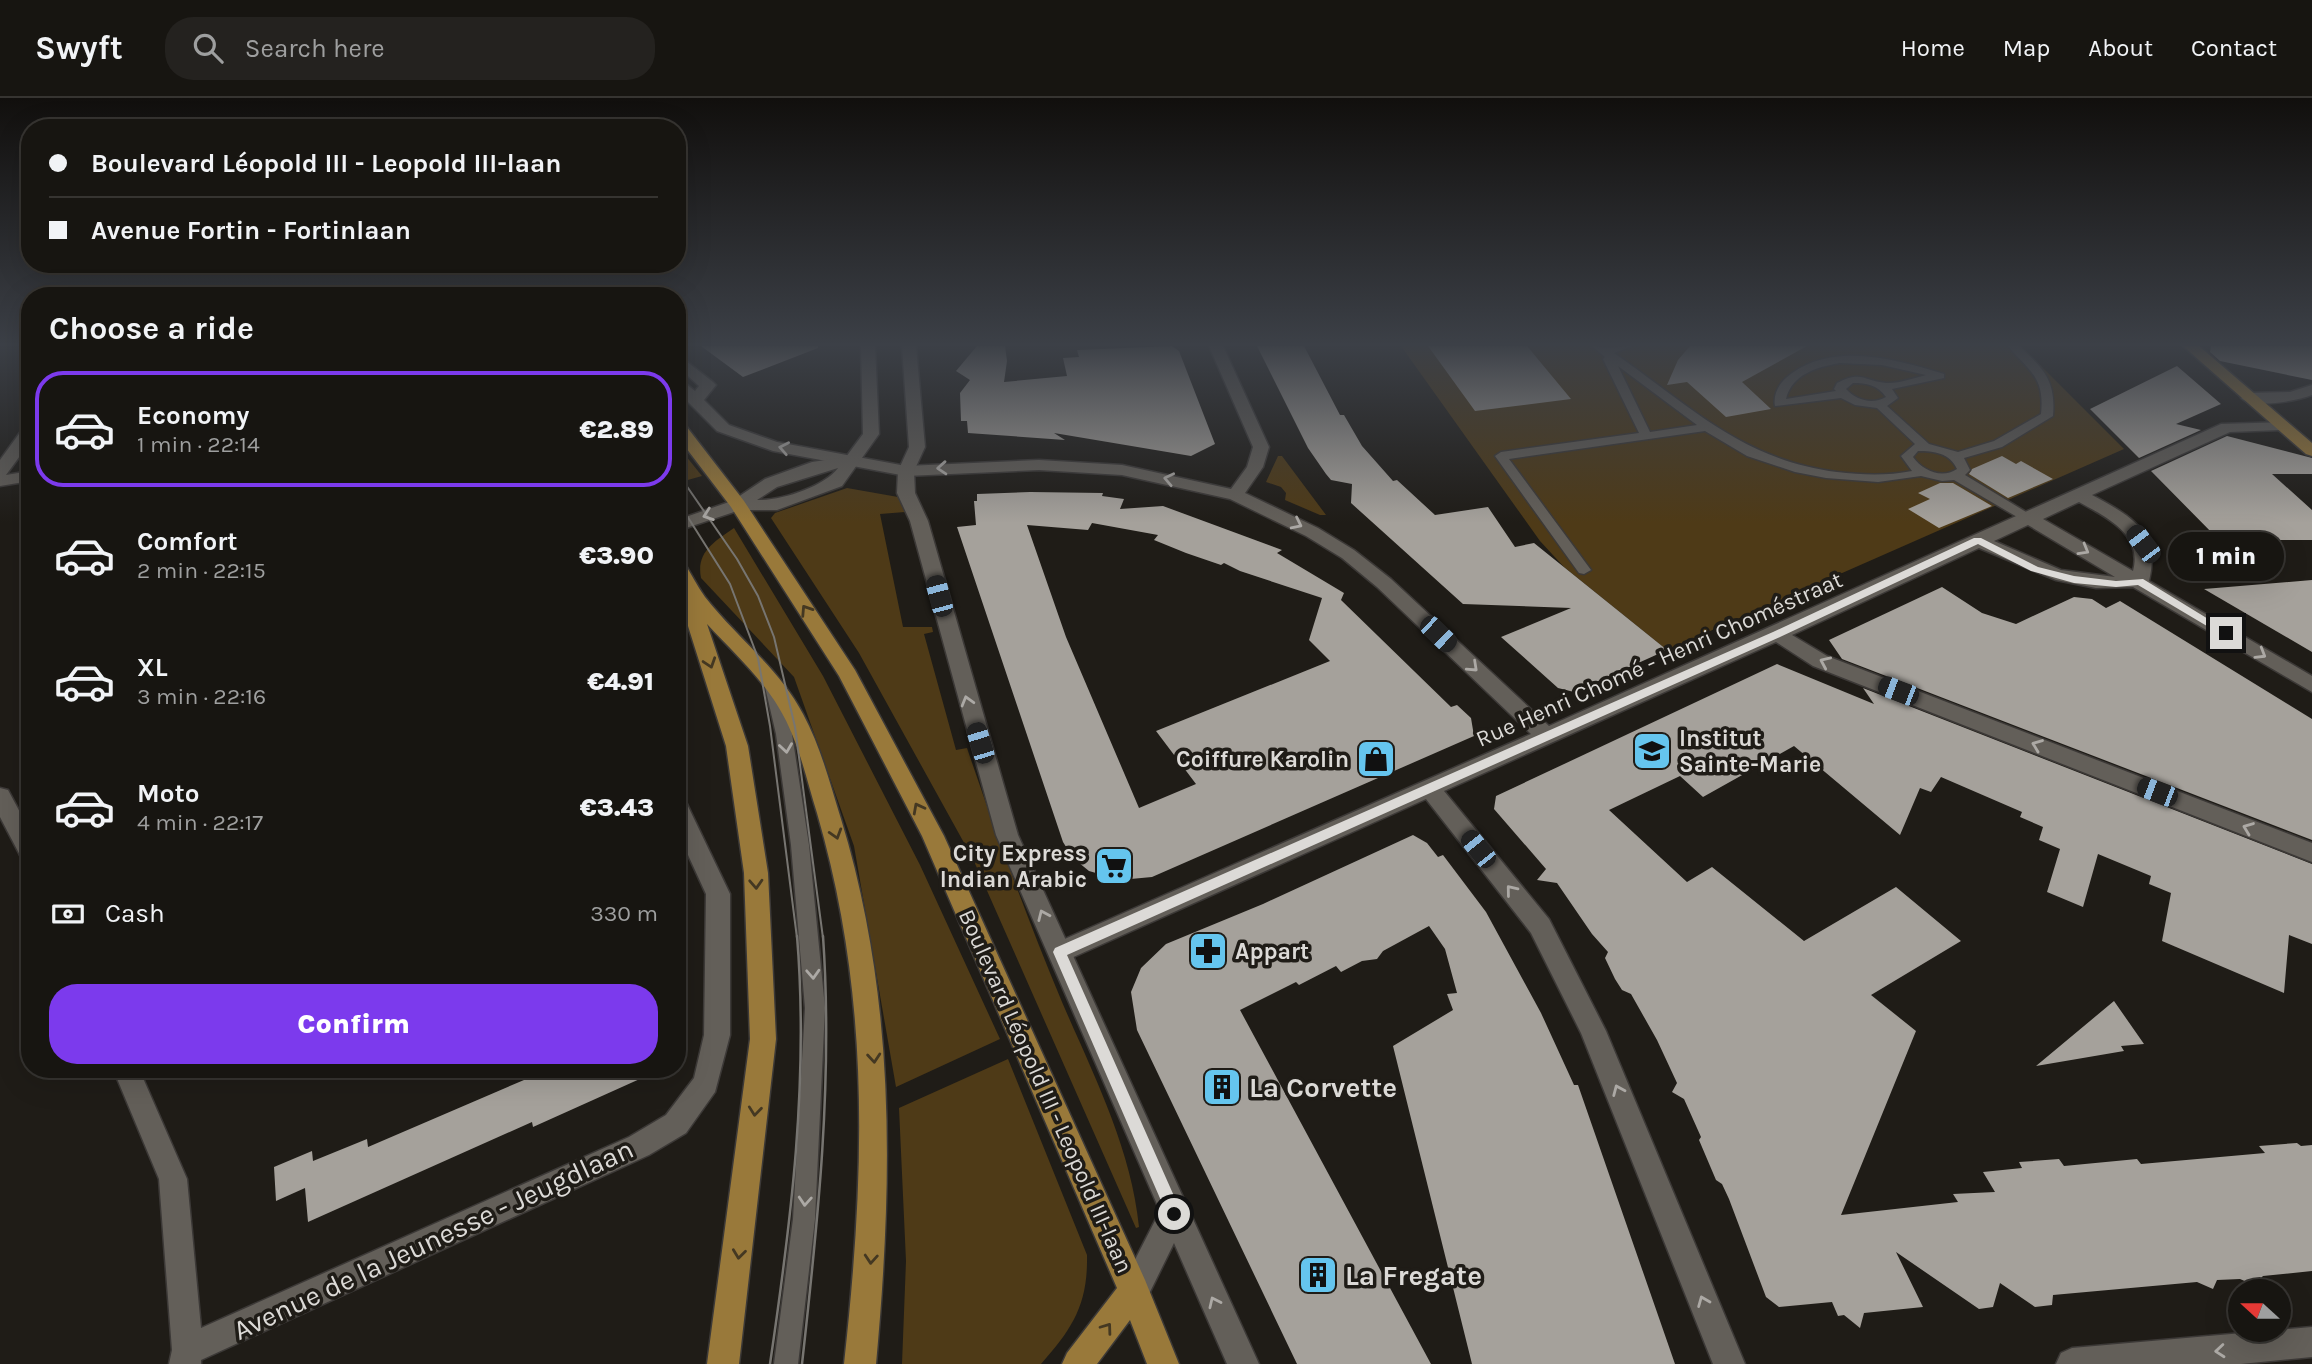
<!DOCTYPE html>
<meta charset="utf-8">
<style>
:root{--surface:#171511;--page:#24221f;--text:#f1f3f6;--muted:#9e9f9f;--line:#363431;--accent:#7c3aed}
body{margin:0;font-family:Karla,sans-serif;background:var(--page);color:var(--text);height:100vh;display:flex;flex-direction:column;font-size:26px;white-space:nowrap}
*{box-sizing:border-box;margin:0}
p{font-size:23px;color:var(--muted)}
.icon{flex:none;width:38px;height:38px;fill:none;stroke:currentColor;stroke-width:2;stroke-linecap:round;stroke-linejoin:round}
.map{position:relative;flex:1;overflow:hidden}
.drawer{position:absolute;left:21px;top:189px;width:665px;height:791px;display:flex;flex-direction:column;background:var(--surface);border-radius:28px;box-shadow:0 7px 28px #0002,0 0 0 2px var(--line)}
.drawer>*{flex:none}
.banner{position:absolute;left:21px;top:21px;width:665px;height:154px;border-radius:28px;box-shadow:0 7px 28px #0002,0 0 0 2px var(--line);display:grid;align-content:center;height:154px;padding:0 28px;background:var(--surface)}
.needle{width:46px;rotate:291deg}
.buttons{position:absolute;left:2228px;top:1181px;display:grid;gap:14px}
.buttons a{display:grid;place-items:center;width:63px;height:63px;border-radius:50%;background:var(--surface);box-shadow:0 7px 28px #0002,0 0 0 2px var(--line);font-size:35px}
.end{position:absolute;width:32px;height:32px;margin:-16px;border:9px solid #dcdad7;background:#111;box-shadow:0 0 0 4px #111}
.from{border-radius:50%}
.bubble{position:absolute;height:49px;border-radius:24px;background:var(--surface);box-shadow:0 7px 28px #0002,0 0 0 2px var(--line);font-size:23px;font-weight:800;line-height:49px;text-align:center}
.car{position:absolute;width:21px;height:42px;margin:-21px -10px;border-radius:9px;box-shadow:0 0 5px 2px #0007;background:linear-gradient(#222 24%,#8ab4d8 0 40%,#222 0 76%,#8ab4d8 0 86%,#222 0)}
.banner b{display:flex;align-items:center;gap:24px;height:66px;font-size:26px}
.banner b+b{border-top:2px solid var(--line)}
.banner i{width:18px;height:18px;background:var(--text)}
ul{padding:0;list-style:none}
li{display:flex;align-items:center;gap:21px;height:116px;margin:0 14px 10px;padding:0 14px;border:4px solid transparent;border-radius:28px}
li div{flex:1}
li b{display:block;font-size:26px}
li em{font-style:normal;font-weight:800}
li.selected{border-color:var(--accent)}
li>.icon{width:63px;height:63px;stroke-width:1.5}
h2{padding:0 28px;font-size:32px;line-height:84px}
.pay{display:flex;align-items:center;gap:18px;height:77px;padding:0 28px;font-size:26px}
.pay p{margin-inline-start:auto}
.cta{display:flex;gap:14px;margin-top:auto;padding:14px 28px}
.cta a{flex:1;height:80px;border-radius:28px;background:var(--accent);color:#fff;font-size:28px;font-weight:800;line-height:80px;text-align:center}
header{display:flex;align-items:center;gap:42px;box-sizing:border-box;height:98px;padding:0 35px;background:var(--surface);border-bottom:2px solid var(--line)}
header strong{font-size:33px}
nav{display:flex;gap:38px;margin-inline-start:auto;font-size:24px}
.search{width:490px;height:63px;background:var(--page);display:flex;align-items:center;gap:18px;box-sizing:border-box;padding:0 24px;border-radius:28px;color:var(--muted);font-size:26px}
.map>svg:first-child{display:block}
.green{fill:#4e3a17}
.building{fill:#a5a19b;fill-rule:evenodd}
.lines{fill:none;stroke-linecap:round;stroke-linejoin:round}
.service-casing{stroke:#3c3937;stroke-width:3}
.minor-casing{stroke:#3c3937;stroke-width:3}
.tertiary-casing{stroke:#3c3937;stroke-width:3}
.primary-casing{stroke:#3c3937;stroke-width:3}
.service{fill:#635f59;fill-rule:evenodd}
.minor{fill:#635f59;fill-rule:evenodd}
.tertiary{fill:#635f59;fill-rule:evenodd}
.primary{fill:#99793a;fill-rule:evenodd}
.tram-far1{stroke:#777571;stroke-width:2}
.tram{stroke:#777571;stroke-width:2.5}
.oneway{stroke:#aca9a5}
.oneway2{stroke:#443822}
.route{fill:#dcdad7}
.labels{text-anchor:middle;stroke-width:7;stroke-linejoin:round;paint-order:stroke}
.street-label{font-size:23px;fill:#dcdad7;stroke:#1f1c17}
.poi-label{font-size:23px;font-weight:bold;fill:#dcdad7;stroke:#1f1c17;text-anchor:start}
.near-poi-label{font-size:28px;font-weight:bold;fill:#dcdad7;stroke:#1f1c17;text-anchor:start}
.near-street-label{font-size:28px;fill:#dcdad7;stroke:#1f1c17}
</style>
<header>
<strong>Swyft</strong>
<div class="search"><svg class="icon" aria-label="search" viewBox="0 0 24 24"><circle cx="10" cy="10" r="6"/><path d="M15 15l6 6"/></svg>Search here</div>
<nav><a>Home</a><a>Map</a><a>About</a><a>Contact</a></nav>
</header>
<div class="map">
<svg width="2312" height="1266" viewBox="0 0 2312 1266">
<rect width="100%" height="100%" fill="#1f1c17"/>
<!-- green -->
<path class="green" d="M1401,248H2021L2124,351L1667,552L1564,469L1540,443Z
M677,347L702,378L677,385Z
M1278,358H1282L1326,417H1320L1285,402L1286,395L1281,389L1266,384Z
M847,390L898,399L905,414L880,416L903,529H932L933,534L924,536L956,652L967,650C996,736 1027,820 1062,904C1093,976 1131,1049 1139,1129L1136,1130L973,761L859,555L771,420L775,415Z
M734,430L823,578L920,767L1000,941L896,989L854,748L794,579L701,480C696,454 714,444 734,430Z
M1008,961L1087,1157C1088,1206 1073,1230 1041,1266H902L906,1163L899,1010Z"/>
<!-- building -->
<path class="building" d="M701,248H818V250L743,279Z
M977,248H1005L1007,263L1004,284L1067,278L1063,260L1079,259L1077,252L1172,248L1179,253L1215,346L1191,358L1054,335L1065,342L968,335L967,323H961L960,295L970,282L956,273Z
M1257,248H1304L1340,317H1344L1362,348L1393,383L1397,382L1435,417L1488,409L1515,449L1534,445L1667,552L1574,594L1558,590L1501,539L1571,510L1463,506L1351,405L1352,386L1331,382L1326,376L1308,350Z
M1428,248H1527L1571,301L1475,313Z
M1690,248H1807L1742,284L1771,311L1726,319L1687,284L1667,287L1678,262Z
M2211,248H2312V282L2220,263L2210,254Z
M2177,268L2221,306L2176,326L2201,332L2139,360L2090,311Z
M2227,338L2312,360V376H2272L2312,412V442H2219L2151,373Z
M2002,358L2016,366L2021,363L2053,381L2008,400L1969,376L1972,371Z
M1940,385H1953L1992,408L1939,430L1908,411L1930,401L1918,395Z
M1030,394L1103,395L1102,398L1124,401L1120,411L1163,408L1282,452L1277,455L1344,495L1341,502L1451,609L1457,607L1471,620L1474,638L1152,779L1120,782L1089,773L1073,760L1063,744L957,429L976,427L974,403H977V396ZM1092,425L1158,437L1154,442L1186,455L1221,467L1224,465L1240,473L1322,500L1309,542L1330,563L1156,633L1196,686L1139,710L1066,539L1027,427L1088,432Z
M2312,482V554L2204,491Z
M1942,489L1982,515L2016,526L2074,499L2092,501L2106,510L2120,503L2312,621V742L1842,561L1829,542Z
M1777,566L1874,606L1863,590L2312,766V846L2289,837L2284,895L2162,843L2171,795L2149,786L2151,778L2098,756L2083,809L2047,794L2060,751L2039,742L2043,729L2020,719L2022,714L1941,679L1931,694L1920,690L1900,737L1794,648L1703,699L1680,678L1609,712L1687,784L1712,769L1804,843L1896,789L1961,843L1871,897L1916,933L1841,1117L1958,1104L1953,1096L1995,1094L1983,1074L2022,1070L2019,1064L2059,1061L2064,1068L2137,1061L2141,1066L2265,1055L2259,1048L2297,1045L2301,1048L2312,1047V1173L2263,1178L2254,1187L2240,1181L2217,1182L2213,1191L2197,1184L2053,1197L2052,1207L2035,1209L2000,1185L1993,1209L1979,1211L1896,1154L1923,1209L1864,1215L1860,1230L1844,1217L1838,1218L1832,1204L1779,1209L1766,1199L1729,1101L1722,1086L1716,1082L1699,1042L1701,1039L1684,1001L1672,994L1677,985L1657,942L1631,896L1622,892L1615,881L1605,860L1608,854L1592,836L1557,785L1537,782L1546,771L1494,711L1496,698Z
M1413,737L1427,745L1438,759L1443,757L1486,814L1541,915L1574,987H1578L1675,1266H1472L1393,948L1453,912L1447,896L1457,895L1445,851L1429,828L1383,853L1377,861L1362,863L1341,874L1336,868L1299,887L1296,884L1240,912L1431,1266H1297L1137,932L1131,894L1141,870L1166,846L1263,806Z
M2114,903L2144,946L2121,948L2124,953L2036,968Z
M523,971H662L533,1029L532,1024L308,1124L305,1090L276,1103L274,1069L312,1053L313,1063L367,1041L368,1049L524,982Z"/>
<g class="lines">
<defs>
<path id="service" d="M1592,248L1607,250L1632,248L1614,255C1689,307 1742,362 1837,374C1862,377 1887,378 1912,373L1901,358L1915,346L1877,310L1855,307L1841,300L1775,308C1773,298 1778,287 1786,280C1830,242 1895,261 1944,276V280L1892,291L1898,300L1887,308L1929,346L1958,354L1994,343L2041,316C2045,279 2029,273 2008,248H2019C2044,271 2056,283 2053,318L2002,349L1964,360L1970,372L1965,377L2036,420L2034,423H2024L1954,382L1942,383L1921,378L1878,384L1826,380L1795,374L1747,358L1705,333L1509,361L1591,472L1584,476L1579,475L1495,358L1501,354L1639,335L1603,261L1605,259ZM1840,265L1882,267L1926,277C1914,280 1898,286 1886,285C1864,283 1862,272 1837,285L1834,291L1836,293L1786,301C1792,276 1817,269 1840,265ZM1618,268L1697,327L1650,334ZM1853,285C1866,285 1878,287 1886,299C1872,307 1856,302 1846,291ZM1918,353C1934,353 1950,355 1957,371C1942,381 1923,373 1913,359Z
M773,584L781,589L792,636L809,747L825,910L815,1121L798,1266H774L793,1121L805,910L791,747L776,636L765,589Z"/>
<path id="minor" d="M1209,248H1223L1269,349L1263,369L1245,395L1318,430L1354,452L1391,481L1549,628L2221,326L2287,324V330L2281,332L2230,334L2092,397C2131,418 2161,434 2149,483L2312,578V594L2133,489L2096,490L2056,482L1979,450L1792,537L1827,558L2312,745V764L1813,568L1776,544L1444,693L1549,821L1606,933L1745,1266H1713L1581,935L1531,835L1426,701L1069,861L1060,864L1051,861L1048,854L1051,847L1531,636L1377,489L1342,460L1306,438L1230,401L1122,377L1039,372L906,378L773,353L717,333L677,293V279L695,293L699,288L677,268V256L713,284L716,287L704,302L729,327L777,344L906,368L1039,362L1122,367L1231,391L1247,369L1253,349ZM2079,404C2106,419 2143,436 2133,473L2043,421ZM2028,427L2115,479L2061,472L1994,443Z
M2312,287V297C2297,303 2253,311 2241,300L2249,295L2290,294Z
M30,327V344L6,377L30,373V383L0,388V362L24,329Z
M0,690L8,692L30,733V764L22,761L0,719Z
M677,700L685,702L730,796V937L715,994L686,1035L649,1057L201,1262V1266H169L172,1252L159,1081L113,971H139L187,1081L201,1230L629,1039L666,1017L694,980L704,937L706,796L677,733Z
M2312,1229V1259L2241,1266H2056L2061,1255L2072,1250Z"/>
<path id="tertiary" d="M861,248H875L879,336L842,388L777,412H740L677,433V422L732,403L765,381L812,364L846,359L863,336ZM838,370C824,389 780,403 757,402L777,389Z
M902,248H916L925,349L914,373L915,395L928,423L1018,737L1259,1266H1227L1174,1145L1145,1204L1134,1208L1123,1204L1119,1193L1160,1113L996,737L910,423L897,395L898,373L909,349Z"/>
<path id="primary" d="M2183,248H2199L2312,345V358L2306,356Z
M677,322L683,324L744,403L855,572L944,738L1145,1182L1179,1266H1147L1130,1222L1097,1266H1062L1067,1255L1117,1190L922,738L839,578L731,409L677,338Z
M677,461L683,463C691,475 697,488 705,499C737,540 779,570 803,616C821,649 830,686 841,721C896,900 893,1081 876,1266H844C865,1076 871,900 817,715C806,680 798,641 779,610C760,578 732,553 707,526L748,648L768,775L776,941L739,1266H707L750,941L744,775L726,648L688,528L686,500L677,485Z"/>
</defs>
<!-- service casing -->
<use href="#service" class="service-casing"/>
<!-- minor casing -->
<use href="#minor" class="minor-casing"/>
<!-- tertiary casing -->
<use href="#tertiary" class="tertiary-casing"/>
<!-- primary casing -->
<use href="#primary" class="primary-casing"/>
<!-- service -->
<use href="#service" class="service"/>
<!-- minor -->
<use href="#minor" class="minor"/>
<!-- tertiary -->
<use href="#tertiary" class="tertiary"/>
<!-- primary -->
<use href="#primary" class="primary"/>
<!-- tram-far1 -->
<path class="tram-far1" d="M677,374L737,461L758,498L774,539L795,629L823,840
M677,402L730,486L758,560L770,628L797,840"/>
<!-- tram -->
<path class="tram" d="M770,1266C791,1124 809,982 797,838
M802,1266C818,1123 833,982 823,838"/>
</g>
<!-- one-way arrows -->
<defs><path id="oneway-chevron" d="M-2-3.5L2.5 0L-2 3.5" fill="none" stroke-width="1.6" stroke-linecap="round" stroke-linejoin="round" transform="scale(1.75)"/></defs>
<g class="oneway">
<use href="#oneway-chevron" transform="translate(784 350) rotate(-169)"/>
<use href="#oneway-chevron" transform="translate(942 370) rotate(176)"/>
<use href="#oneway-chevron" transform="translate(1169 381) rotate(-168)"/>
<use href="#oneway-chevron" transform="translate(708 417) rotate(161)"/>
<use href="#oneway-chevron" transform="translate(1297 426) rotate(26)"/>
<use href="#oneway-chevron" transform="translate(2084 452) rotate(30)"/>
<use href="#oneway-chevron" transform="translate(2261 556) rotate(31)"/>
<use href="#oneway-chevron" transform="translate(1825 564) rotate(-156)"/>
<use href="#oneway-chevron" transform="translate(1473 569) rotate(43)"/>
<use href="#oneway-chevron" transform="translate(967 603) rotate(-106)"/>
<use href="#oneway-chevron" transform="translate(2037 647) rotate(-159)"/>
<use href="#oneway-chevron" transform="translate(786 650) rotate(82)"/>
<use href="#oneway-chevron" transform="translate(2248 730) rotate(-159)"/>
<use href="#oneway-chevron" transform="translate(1511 792) rotate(-129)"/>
<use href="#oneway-chevron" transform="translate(1043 817) rotate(-114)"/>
<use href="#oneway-chevron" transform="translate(813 876) rotate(87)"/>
<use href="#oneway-chevron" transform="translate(1618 992) rotate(-113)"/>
<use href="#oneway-chevron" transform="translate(805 1103) rotate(94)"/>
<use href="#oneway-chevron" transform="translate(1703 1203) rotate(-112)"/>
<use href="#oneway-chevron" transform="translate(1214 1204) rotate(-115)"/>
<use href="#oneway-chevron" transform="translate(2220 1253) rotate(175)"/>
</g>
<g class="oneway2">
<use href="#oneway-chevron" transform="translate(806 512) rotate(-123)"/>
<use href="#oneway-chevron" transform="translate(710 565) rotate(72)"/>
<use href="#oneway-chevron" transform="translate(918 710) rotate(-118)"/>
<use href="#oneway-chevron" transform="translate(836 736) rotate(73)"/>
<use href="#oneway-chevron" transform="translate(756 786) rotate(87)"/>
<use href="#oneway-chevron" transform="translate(874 960) rotate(85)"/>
<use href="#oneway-chevron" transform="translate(755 1013) rotate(96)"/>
<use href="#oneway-chevron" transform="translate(739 1156) rotate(97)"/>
<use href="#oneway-chevron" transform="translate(871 1161) rotate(94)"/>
<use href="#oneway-chevron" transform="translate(1107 1230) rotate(-54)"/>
</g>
<!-- sky -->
<linearGradient id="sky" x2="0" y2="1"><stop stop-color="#110f0d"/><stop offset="0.58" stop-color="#3c4047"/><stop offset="1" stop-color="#3c4047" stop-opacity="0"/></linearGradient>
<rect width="2312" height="425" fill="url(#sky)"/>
<!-- route -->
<path class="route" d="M1974,440H1981L2038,469L2074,478L2116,483L2143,481L2231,535L2222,537L2138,487L2116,489L2074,485L2031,473L1978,446L1780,539L1067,857L1182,1116L1180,1121H1169L1053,854L1055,850L1773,534Z"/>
<!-- icons -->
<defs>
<symbol id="school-square" viewBox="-11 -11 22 22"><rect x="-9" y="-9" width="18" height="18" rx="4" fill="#65c5ee" stroke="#1f1c17"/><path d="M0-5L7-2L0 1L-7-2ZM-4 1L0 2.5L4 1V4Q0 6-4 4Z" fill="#111"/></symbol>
<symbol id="shop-square" viewBox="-11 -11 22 22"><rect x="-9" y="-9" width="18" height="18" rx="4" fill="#65c5ee" stroke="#1f1c17"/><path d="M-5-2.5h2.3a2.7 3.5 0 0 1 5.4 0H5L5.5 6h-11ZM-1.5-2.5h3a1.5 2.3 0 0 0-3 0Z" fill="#111"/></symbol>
<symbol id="supermarket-square" viewBox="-11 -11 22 22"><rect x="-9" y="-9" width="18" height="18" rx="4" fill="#65c5ee" stroke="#1f1c17"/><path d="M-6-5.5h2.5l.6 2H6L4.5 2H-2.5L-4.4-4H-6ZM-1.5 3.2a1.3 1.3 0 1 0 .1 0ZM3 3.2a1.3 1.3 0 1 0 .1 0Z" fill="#111"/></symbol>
<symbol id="pharmacy-square" viewBox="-11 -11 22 22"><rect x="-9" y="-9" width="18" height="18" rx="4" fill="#65c5ee" stroke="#1f1c17"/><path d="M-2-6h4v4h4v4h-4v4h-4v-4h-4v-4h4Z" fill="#111"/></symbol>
<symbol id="building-square" viewBox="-11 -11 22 22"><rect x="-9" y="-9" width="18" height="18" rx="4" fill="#65c5ee" stroke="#1f1c17"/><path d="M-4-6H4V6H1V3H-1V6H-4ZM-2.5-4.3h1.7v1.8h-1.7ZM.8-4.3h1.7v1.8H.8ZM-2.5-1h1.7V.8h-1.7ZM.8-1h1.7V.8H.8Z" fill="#111"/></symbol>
</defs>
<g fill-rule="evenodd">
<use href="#school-square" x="1630" y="631" width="44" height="44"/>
<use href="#shop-square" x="1354" y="639" width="44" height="44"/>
<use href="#supermarket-square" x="1092" y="746" width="44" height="44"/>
<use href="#pharmacy-square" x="1186" y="831" width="44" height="44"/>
<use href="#building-square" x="1200" y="967" width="44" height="44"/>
<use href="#building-square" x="1296" y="1155" width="44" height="44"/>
</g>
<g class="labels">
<!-- street labels -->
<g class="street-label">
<text transform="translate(1659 561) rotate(-24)" y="8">Rue Henri Chomé - Henri Choméstraat</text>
<text transform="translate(1046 993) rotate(66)" y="8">Boulevard Léopold III - Leopold III-laan</text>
</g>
<!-- poi labels -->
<g class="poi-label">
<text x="1679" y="648">Institut<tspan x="1679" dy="26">Sainte-Marie</tspan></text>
<text x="1349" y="669" text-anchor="end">Coiffure Karolin</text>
<text x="1087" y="763" text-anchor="end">City Express<tspan x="1087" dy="26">Indian Arabic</tspan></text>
<text x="1235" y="861">Appart</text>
</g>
<!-- near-poi labels -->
<g class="near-poi-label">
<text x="1249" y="999">La Corvette</text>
<text x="1345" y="1187">La Fregate</text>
</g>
<!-- near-street labels -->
<g class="near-street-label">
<text transform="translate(433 1141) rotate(-25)" y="10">Avenue de la Jeunesse - Jeugdlaan</text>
</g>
</g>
</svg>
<div class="buttons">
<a><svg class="needle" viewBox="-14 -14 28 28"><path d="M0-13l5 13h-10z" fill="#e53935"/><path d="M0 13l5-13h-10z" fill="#9e9f9f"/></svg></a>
</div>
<i class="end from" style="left:1174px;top:1116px"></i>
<i class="end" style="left:2226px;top:535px"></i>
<div class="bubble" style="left:2168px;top:434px;width:116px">1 min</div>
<i class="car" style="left:2143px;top:446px;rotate:323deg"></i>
<i class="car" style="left:939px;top:498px;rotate:345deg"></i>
<i class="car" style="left:1438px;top:536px;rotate:134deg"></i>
<i class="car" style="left:1898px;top:593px;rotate:291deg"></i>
<i class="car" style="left:980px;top:645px;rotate:343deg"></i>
<i class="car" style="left:2157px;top:694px;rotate:291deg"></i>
<i class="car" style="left:1478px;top:751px;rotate:321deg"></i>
<div class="banner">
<b><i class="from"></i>Boulevard Léopold III - Leopold III-laan</b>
<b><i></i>Avenue Fortin - Fortinlaan</b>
</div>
<section class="drawer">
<h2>Choose a ride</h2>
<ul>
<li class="selected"><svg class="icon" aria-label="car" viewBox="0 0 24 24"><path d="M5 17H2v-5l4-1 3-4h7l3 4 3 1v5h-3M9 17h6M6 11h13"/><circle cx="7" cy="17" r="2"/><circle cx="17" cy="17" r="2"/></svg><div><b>Economy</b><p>1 min · 22:14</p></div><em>€2.89</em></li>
<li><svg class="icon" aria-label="car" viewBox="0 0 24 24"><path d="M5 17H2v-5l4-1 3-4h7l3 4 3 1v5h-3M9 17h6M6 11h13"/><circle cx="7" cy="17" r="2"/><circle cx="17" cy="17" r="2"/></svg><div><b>Comfort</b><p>2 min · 22:15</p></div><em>€3.90</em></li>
<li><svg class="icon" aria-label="car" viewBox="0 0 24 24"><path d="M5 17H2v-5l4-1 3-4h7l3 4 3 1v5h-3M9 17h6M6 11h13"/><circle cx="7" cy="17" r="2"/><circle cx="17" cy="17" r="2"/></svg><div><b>XL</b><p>3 min · 22:16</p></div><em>€4.91</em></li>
<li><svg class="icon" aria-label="car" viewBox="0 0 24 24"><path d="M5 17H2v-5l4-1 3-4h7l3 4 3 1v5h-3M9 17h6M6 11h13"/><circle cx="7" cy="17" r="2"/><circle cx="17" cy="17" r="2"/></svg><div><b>Moto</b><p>4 min · 22:17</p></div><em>€3.43</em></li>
</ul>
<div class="pay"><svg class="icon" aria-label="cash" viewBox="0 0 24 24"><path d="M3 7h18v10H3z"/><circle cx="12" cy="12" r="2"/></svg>Cash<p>330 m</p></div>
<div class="cta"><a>Confirm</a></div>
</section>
</div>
